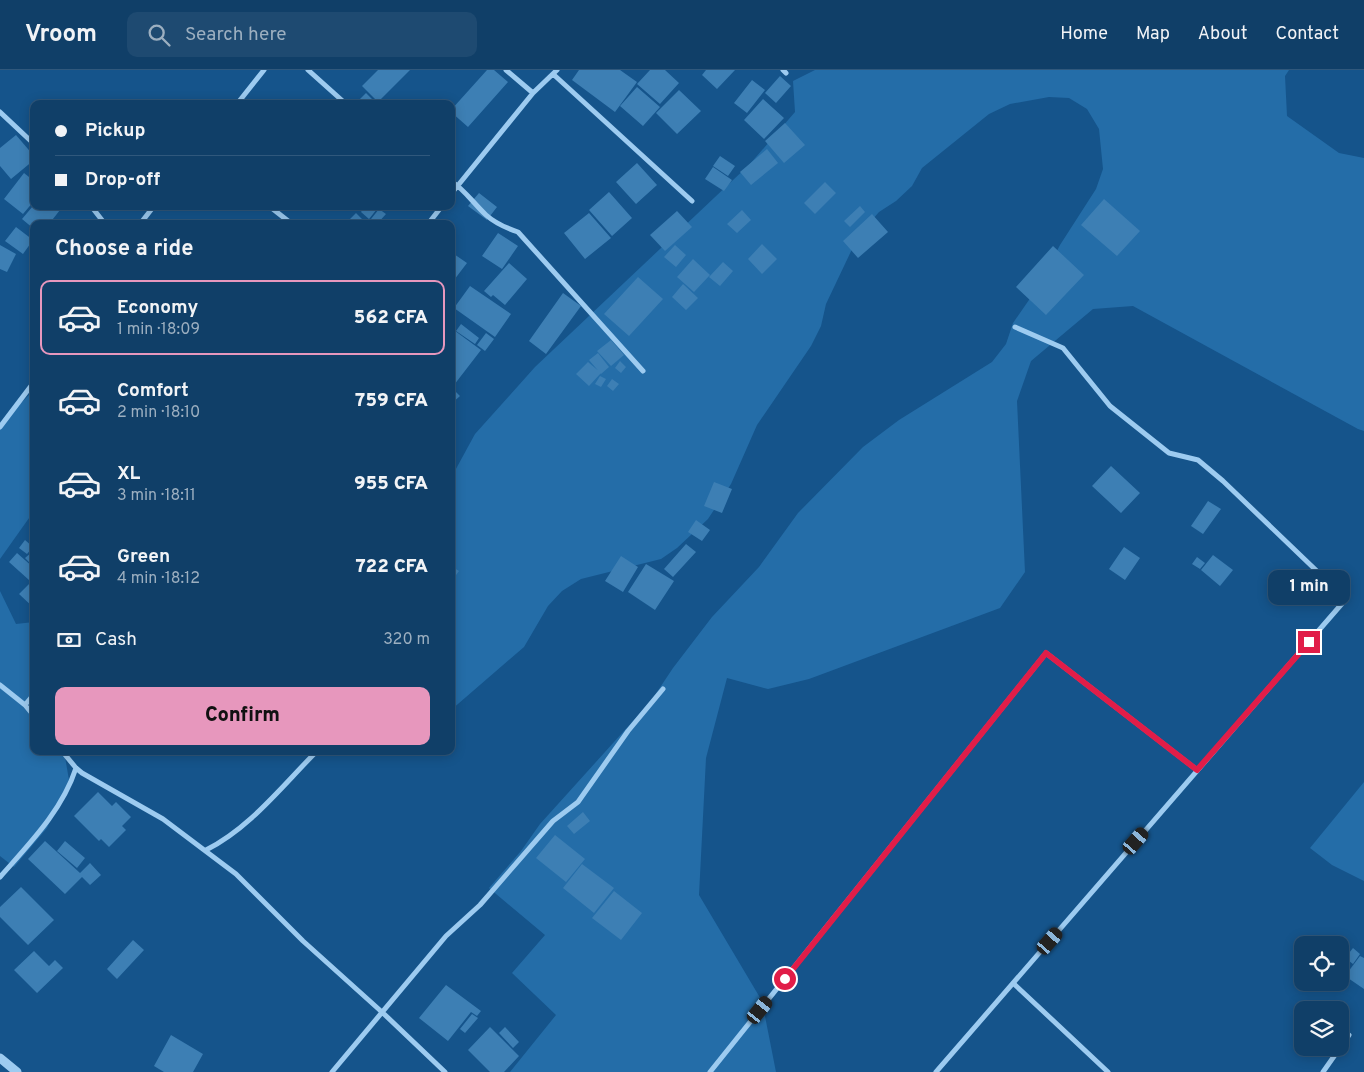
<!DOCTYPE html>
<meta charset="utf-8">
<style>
:root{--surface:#103f68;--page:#1e4a71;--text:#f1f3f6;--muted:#9cafc0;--line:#30587c;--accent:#e797bd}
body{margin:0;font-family:Overpass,sans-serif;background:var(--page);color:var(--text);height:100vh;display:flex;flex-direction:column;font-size:19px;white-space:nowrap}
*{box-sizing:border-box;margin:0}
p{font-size:16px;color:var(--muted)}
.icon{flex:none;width:28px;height:28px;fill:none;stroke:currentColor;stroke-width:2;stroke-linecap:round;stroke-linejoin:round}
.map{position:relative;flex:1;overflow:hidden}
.side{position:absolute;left:30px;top:150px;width:425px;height:535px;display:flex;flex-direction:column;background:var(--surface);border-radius:10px;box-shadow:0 2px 12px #0003,0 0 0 1px var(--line)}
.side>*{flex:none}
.banner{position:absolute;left:30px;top:30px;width:425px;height:110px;border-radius:10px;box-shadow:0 2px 12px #0003,0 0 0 1px var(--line);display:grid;align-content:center;height:110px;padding:0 25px;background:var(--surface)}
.fabs{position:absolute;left:1294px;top:866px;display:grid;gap:10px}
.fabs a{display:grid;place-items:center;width:55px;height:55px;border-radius:10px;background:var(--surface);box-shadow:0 2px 12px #0003,0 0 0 1px var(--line);font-size:25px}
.end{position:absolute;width:22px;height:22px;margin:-11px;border:6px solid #e11d48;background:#fff;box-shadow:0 0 0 2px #fff}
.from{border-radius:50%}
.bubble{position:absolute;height:35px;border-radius:10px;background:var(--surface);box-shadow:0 2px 12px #0003,0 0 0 1px var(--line);font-size:16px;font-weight:800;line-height:35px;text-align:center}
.car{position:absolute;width:15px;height:30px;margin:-15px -8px;border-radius:6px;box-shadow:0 0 4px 1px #0007;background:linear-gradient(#222 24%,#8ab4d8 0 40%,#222 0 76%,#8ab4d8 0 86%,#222 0)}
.banner b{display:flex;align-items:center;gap:18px;height:48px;font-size:19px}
.banner b+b{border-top:1px solid var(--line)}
.banner i{width:12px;height:12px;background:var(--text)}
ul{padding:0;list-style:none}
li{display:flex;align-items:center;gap:15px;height:75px;margin:0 10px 8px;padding:0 15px;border:2px solid transparent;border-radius:10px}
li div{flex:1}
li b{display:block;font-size:19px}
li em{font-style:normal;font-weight:800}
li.selected{border-color:var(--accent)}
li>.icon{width:45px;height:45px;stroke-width:1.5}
h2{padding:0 25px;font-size:22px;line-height:60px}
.pay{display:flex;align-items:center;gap:12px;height:55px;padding:0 25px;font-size:19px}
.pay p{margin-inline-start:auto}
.cta{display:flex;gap:10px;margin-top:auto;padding:10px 25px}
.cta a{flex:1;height:58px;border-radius:10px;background:var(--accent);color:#111;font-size:20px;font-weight:800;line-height:58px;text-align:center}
header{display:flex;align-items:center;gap:30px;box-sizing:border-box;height:70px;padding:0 25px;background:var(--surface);border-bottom:1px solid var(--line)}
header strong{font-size:24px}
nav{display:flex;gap:28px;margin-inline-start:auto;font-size:18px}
.search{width:350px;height:45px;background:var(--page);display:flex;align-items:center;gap:12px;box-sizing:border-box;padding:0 18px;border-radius:10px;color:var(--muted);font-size:19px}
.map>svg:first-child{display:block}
.green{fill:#246da8}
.building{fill:#3d7fb4}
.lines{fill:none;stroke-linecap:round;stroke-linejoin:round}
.minor{stroke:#9dcbf0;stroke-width:5}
.tertiary{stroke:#9dcbf0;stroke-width:9}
.route{stroke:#e11d48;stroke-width:6}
</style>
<header>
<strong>Vroom</strong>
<div class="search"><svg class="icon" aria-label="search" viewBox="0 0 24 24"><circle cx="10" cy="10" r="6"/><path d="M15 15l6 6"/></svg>Search here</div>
<nav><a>Home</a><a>Map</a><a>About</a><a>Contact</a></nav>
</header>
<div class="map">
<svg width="1364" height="1002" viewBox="0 0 1364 1002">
<rect width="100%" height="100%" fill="#15548b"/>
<!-- green -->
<path class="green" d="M815,0H1289L1285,6L1287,46L1339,83L1364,88V361L1358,359L1133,236L1093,239L1031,291L1017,331L1025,502L1000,538L809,609L768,619L727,608L706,688L699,825L762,931L776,1002H510L556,945L512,903L545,865L489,818L521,781L540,754L651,631L673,598L712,547L759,497L798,443L863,377L899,350L992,292L1006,274L1013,253L1040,214L1060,175L1096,119L1103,99L1099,59L1087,39L1069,28L1049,27L1010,34L989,44L922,98L912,116L896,131L879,142L865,158L854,175L826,234L821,256L811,276L757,355L731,414L708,449L677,478L661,489L581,509L562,521L548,536L524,577L451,640V408L475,364L535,297L750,94L795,42L793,11Z
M34,320V441L0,489V354Z
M0,521L16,554L34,552V628L27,636L34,641V681H64L69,710L47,758L14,797L0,786Z
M1364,712V811L1332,795L1310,778Z"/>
<!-- building -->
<path class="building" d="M378,0H410L378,32L362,16Z
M487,0H494L508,12L468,57L451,42V40Z
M579,0H620L637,12L615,42L572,10Z
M650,0H665L679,13L660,34L637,14Z
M706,0H735L717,19L702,5Z
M780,6L791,16L776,33L765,23Z
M752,10L765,20L747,43L734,33Z
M637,17L660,37L643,56L620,36Z
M679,20L701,41L677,64L656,43Z
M366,23L377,34H361L358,31Z
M763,29L784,48L764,69L744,50Z
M785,53L805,75L784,93L765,71Z
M16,65L34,86V90L11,109L0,96V78Z
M767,79L778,93L751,115L740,102Z
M720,86L735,96L728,106L713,96Z
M637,93L657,115L636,134L616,112Z
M713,97L732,110L724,121L705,109Z
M24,103L34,111V131L23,144L4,129Z
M825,112L836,123L815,144L804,133Z
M609,122L632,148L612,166L589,140Z
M479,123L497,137L487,150L468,136Z
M1104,129L1140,161L1117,186L1081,155Z
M33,136H56L60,140L49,154H34V159L22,149Z
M365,136H374L377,139L369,149L361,142Z
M860,136L865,142L850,157L844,151Z
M379,139L386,144L377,154L371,149Z
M742,140L751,150L737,163L727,154Z
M677,141L692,157L665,181L650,165Z
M356,143L367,154H348L347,152Z
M589,143L611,168L585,189L564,163Z
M872,144L888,162L858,188L843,171Z
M16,157L33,170L23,184L5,171Z
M498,163L518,176L502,199L482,186Z
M762,174L777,189L762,204L748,189Z
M0,175L16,184L7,202L0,199Z
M675,175L686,185L676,197L664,187Z
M1053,176L1084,205L1046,245L1016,217Z
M451,182L467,193L451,214Z
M693,189L710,205L694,222L677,207Z
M723,192L733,201L720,216L709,207Z
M509,193L527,209L505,235L493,225L491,227L484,221Z
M638,207L663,229L629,266L604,244Z
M683,214L698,228L686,240L672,227Z
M470,216L511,244L495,267L454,238Z
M563,223L581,236L546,284L529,271Z
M461,254L479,268L475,274L456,261Z
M451,258L481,280L454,315L451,313Z
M486,263L494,269L485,281L477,275Z
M611,270L624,285L611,296L597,281Z
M598,283L609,297L601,304L589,290Z
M620,291L626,297L621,303L615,298Z
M588,292L601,303L589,316L576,304Z
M600,306L606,309L601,317L595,314Z
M612,309L619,314L613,321L607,316Z
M451,317L460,326L451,334Z
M1111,396L1140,423L1121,443L1092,416Z
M714,412L732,419L722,443L704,436Z
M1208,431L1221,439L1203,464L1191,456Z
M696,450L710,460L702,471L688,462Z
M25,470L33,477L27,484L19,478Z
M686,474L696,482L673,507L664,499Z
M1124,477L1140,488L1125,510L1109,499Z
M32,482L34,484V497L25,488Z
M17,483L34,498V504L29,510L9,492Z
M1213,485L1233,500L1220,516L1201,500Z
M621,486L638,497L623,522L605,511Z
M1197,487L1205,493L1200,499L1192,494Z
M646,494L674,511L655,540L628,522Z
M451,496L459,501L451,512Z
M34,509V538L19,524Z
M98,722L112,736L116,732L131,747L122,756L126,760L109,777L101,769L99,771L74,746Z
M583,742L590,751L574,764L567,756Z
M555,765L585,789L566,812L536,788Z
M45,771L80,803L90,793L101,805L90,815L82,807L65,824L28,789Z
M65,771L85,788L77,798L57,781Z
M582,794L614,818L594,843L563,818Z
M21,817L54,850L28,875L0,847V837Z
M614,821L642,843L621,870L592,848Z
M133,870L144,880L117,909L107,899Z
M1353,878L1360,884L1353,894L1345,888Z
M34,881L49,896L55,890L63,898L37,923L14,900Z
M1360,886L1364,888V919L1345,906Z
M446,915L481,941L477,946L471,942L448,971L419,948Z
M472,944L478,948L465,963L460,959Z
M490,957L519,986L504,1002H490L468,980Z
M505,957L519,972L513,978L499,963Z
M171,965L203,984L193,1002H164L154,996Z"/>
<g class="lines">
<!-- minor -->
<path class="minor" d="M308,0L346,34
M506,0L533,23
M783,0L786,3
M553,4L692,131
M237,34L264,0
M0,42L34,74
M451,111C465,120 474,134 486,145C495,153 506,158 518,162L643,301
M451,124L533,23L557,0
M91,136L105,154
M269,136L292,154
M140,154L154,136
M428,154L442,136
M0,357L34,312
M0,615L25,635L34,646
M25,635L34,624
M62,681L76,698L82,703L163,749L236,804L303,871L383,943L445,1002
M206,780C250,758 282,716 317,681
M0,807C29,774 62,741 76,698
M1013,913L1108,1002
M332,1002L446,866L480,835L553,751L578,732L628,661L663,619
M710,1002L1046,583L1197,700
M936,1002L1346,529L1223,411L1198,390L1169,383L1110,336L1063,278L1015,257
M1323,1002L1349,965"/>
<!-- tertiary -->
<path class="tertiary" d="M0,988L17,1002"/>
</g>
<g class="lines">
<!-- route -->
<path class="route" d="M785,909L1046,583L1197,700L1309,572"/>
</g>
</svg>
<div class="fabs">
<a><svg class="icon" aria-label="locate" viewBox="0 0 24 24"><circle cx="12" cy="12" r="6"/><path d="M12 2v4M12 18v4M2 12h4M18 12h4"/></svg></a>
<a><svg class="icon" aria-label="layers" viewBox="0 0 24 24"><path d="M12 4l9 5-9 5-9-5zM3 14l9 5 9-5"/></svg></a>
</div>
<i class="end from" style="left:785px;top:909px"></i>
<i class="end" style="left:1309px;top:572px"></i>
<div class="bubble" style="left:1268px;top:500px;width:82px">1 min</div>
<i class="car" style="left:1136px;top:771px;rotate:41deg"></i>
<i class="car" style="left:1050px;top:871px;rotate:41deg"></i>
<i class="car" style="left:760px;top:940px;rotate:39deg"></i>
<div class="banner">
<b><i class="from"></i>Pickup</b>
<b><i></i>Drop-off</b>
</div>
<section class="side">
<h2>Choose a ride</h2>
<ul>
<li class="selected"><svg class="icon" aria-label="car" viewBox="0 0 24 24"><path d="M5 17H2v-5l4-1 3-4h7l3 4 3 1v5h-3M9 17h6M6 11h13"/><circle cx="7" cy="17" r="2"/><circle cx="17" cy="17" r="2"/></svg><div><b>Economy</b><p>1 min · 18:09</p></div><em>562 CFA</em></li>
<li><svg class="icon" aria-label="car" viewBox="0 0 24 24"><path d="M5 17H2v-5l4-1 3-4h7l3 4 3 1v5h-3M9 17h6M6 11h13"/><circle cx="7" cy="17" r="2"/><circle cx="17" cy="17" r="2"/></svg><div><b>Comfort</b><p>2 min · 18:10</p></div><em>759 CFA</em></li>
<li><svg class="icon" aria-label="car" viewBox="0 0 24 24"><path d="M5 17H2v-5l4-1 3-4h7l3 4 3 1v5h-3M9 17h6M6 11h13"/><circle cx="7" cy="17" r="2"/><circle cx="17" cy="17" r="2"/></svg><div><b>XL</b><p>3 min · 18:11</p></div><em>955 CFA</em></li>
<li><svg class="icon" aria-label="car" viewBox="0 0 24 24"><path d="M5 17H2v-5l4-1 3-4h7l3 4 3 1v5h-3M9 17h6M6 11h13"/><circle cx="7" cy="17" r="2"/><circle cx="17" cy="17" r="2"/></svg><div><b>Green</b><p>4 min · 18:12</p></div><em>722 CFA</em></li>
</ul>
<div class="pay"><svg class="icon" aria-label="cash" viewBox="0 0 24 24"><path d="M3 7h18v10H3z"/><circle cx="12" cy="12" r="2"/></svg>Cash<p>320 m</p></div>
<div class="cta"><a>Confirm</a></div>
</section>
</div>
